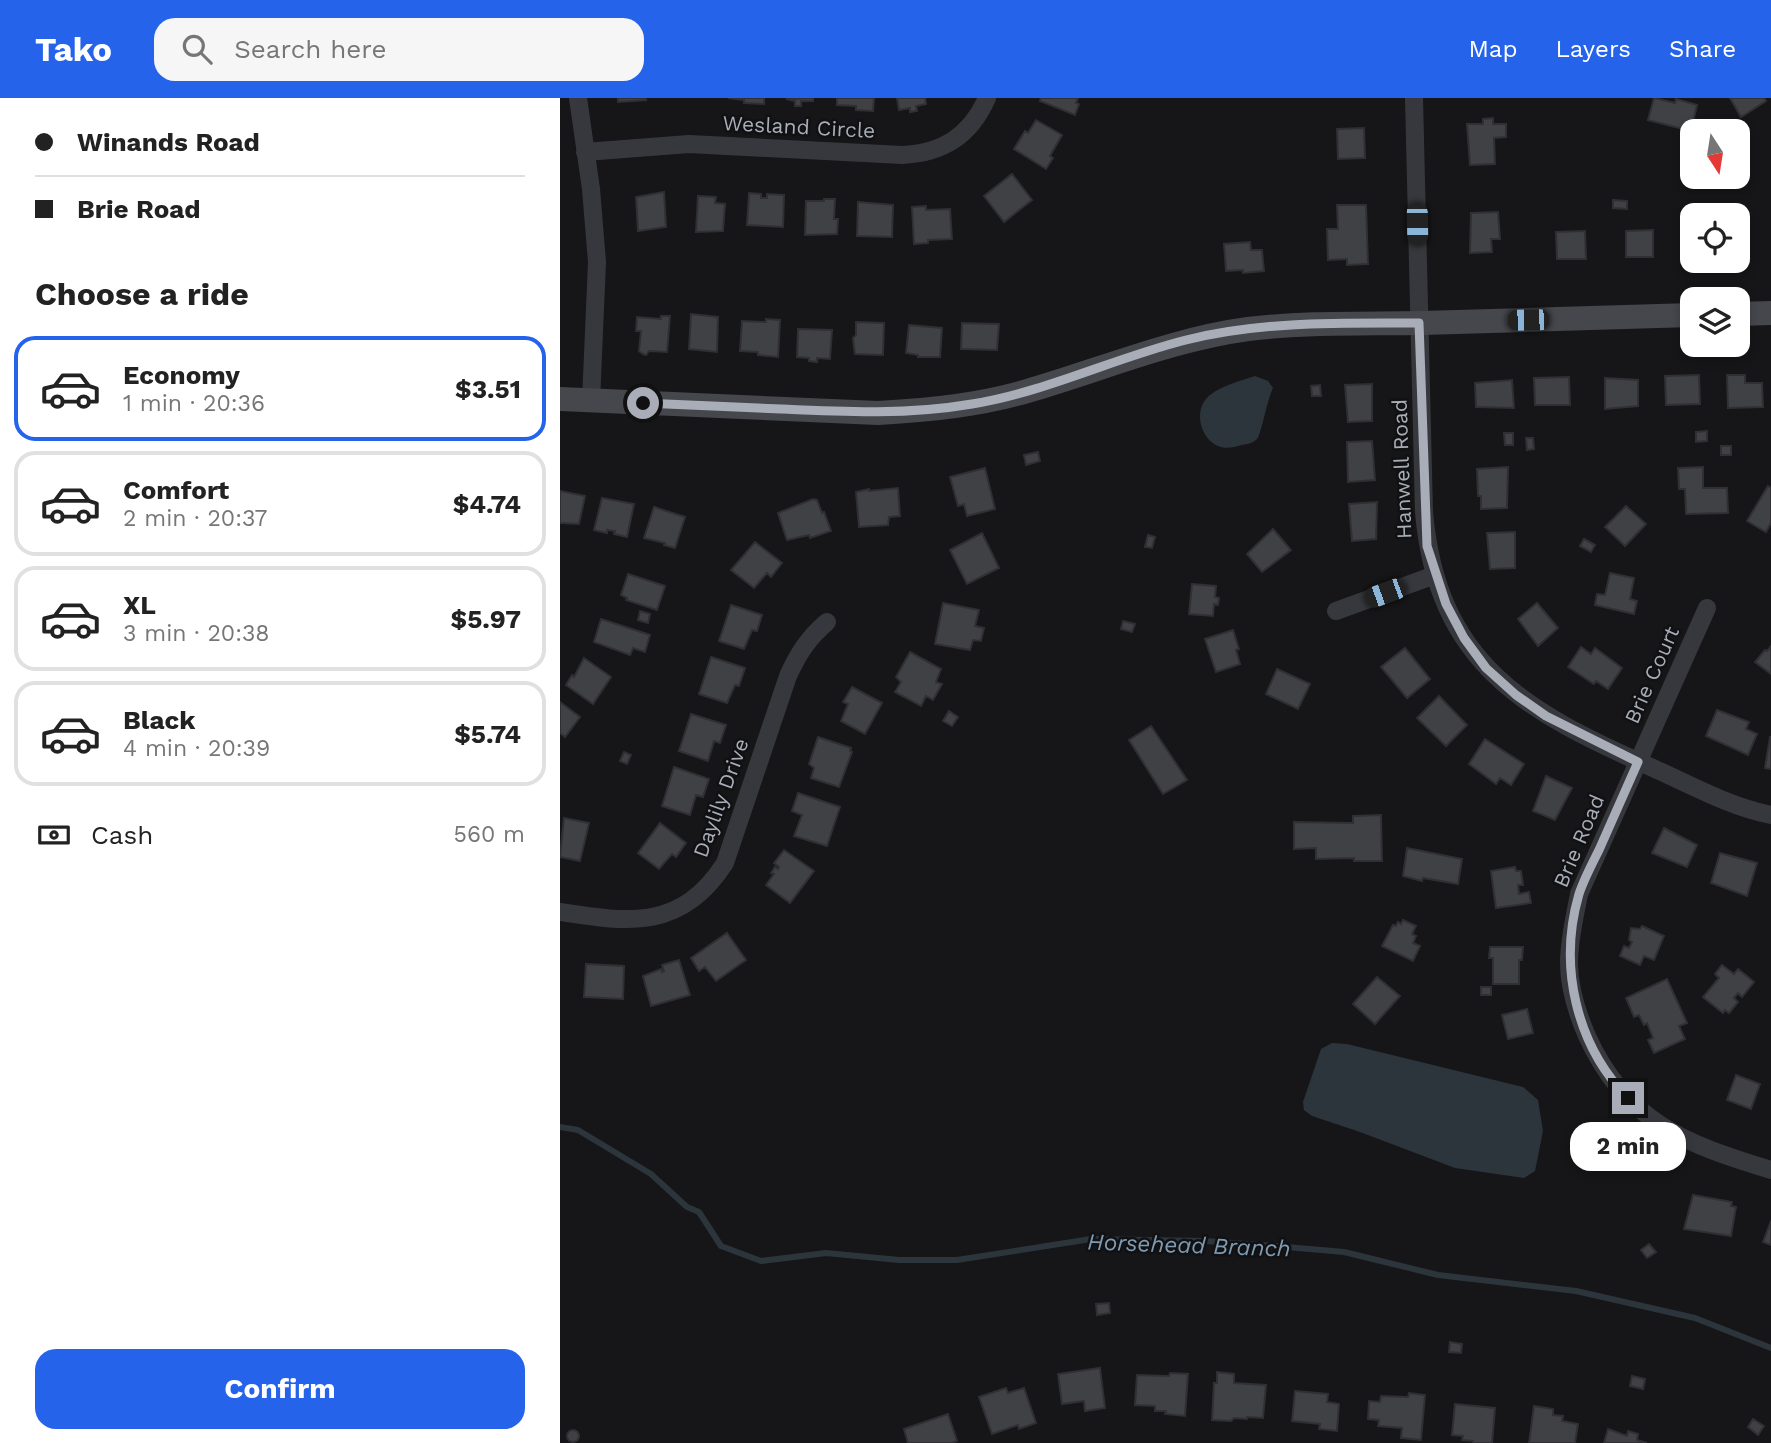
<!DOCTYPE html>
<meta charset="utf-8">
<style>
:root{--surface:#fff;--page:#f6f6f6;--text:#222;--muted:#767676;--line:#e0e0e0;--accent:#2563eb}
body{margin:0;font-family:"Work Sans",sans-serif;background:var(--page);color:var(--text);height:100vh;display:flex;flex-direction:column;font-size:26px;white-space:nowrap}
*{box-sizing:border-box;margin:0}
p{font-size:23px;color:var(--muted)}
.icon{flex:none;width:38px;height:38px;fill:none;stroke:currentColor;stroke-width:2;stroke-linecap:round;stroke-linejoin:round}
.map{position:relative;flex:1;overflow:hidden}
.side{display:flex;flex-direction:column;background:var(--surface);width:560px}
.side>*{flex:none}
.guide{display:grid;align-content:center;height:154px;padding:0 35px;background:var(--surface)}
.needle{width:46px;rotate:168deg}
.fabs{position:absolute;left:1120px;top:21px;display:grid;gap:14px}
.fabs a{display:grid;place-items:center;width:70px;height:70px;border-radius:14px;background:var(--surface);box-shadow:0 4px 10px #0003;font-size:35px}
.end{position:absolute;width:32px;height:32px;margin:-16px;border:9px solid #a8adb8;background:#111;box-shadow:0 0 0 4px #111}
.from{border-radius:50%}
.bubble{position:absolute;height:49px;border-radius:21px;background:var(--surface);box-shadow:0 4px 10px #0003;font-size:23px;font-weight:700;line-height:49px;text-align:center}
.car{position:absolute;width:21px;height:42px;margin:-21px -10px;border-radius:9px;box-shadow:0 0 5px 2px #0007;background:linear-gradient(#222 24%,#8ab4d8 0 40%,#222 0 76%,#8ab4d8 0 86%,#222 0)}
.guide b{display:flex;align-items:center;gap:24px;height:66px;font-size:26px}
.guide b+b{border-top:2px solid var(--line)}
.guide i{width:18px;height:18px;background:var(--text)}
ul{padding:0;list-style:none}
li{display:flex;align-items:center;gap:21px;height:105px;margin:0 14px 10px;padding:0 21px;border:4px solid var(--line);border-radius:21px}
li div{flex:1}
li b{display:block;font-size:26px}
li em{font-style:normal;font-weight:700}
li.on{border-color:var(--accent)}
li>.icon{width:63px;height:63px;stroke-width:1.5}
h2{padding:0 35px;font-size:32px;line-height:84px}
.pay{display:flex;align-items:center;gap:18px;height:77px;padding:0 35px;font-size:26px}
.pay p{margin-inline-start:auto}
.action{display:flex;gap:14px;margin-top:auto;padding:14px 35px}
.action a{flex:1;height:80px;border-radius:21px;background:var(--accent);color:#fff;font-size:28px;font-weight:700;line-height:80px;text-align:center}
header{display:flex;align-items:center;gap:42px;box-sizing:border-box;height:98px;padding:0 35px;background:var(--accent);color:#fff}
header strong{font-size:33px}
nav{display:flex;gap:38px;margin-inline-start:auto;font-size:24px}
.search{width:490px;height:63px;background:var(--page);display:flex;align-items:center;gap:18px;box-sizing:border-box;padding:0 24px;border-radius:21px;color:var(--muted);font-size:26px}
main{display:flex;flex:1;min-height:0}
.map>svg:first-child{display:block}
.water{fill:#2c353c}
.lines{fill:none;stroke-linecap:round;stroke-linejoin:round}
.stream{stroke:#2c353c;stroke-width:6}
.building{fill:#404145;stroke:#303034;stroke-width:2}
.street{stroke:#37383d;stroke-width:18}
.secondary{stroke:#45474d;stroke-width:24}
.route{stroke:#a8adb8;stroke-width:9}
.labels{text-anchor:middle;stroke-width:5;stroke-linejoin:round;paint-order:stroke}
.street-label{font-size:21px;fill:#a8adb8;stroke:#111113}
.water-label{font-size:23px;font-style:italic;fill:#7f9bb3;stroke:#111113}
</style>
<header>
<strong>Tako</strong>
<div class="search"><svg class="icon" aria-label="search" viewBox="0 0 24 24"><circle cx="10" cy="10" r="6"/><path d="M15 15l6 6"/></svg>Search here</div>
<nav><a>Map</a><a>Layers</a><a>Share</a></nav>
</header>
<main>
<section class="side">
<div class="guide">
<b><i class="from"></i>Winands Road</b>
<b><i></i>Brie Road</b>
</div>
<h2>Choose a ride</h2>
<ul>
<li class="on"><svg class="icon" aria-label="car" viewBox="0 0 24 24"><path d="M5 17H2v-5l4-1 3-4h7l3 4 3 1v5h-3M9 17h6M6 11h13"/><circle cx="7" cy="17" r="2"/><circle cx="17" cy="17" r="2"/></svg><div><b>Economy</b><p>1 min · 20:36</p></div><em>$3.51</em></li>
<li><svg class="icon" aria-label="car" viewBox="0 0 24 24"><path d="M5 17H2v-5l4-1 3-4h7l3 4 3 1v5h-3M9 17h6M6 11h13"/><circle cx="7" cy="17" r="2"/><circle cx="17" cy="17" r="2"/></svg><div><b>Comfort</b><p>2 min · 20:37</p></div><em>$4.74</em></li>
<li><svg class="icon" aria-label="car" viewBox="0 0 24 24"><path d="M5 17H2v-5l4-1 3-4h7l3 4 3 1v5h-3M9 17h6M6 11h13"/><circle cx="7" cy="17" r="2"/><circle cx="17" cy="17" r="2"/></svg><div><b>XL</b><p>3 min · 20:38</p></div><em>$5.97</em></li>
<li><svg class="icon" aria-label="car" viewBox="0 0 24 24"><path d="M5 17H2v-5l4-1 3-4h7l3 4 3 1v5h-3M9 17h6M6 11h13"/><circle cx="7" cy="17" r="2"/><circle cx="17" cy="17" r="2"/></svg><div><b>Black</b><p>4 min · 20:39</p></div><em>$5.74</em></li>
</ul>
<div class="pay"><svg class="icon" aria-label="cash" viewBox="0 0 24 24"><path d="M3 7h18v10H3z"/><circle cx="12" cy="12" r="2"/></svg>Cash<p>560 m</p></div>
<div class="action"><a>Confirm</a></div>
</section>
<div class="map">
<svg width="1211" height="1345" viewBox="0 0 1211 1345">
<rect width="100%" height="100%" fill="#161618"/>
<!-- water -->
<path class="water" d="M695,278L708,283L713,290C707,302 701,337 697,341C693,345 688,346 682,347C675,349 668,351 661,349C640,343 632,311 650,297C663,287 680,283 695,278Z
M772,945L787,946L963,989L978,1002L983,1033L975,1073L964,1080L895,1070L800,1034L752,1018L744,1012L743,1004L761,951Z"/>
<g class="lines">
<!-- stream -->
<path class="stream" d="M0,1029L18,1032L91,1076L127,1109L139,1114L161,1148L201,1163L266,1155L339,1162H397L531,1141L645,1143L715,1148L784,1154L878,1177L1016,1193L1135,1220L1211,1250"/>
</g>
<!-- building -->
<path class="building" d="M58,0H85L86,2L58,4Z
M168,0H204V6L184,5V2Z
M253,0V3H241V8H235V3L226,1Z
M277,0H314L313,13L296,12V8L277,7Z
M337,0H365L366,6L356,8L357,13L350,14V10L339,12Z
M481,0H518L516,5L519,6L515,17L480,3Z
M1094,0L1115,5L1116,1L1137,7L1131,33L1088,22Z
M1170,0H1204L1206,3L1181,19Z
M933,20V26H946V39L934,40L935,66L910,67L907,26H923V21Z
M476,22L502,37L490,58L493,60L486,71L454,51L465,33L468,35Z
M804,30L805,60L778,61L777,31Z
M452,76L472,102L444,124L424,98Z
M104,94L106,129L78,133L76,99Z
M189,95L201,96V100H207V96L224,97L223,129L187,127Z
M138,98L156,99L155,105L165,106L163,133L136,134Z
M264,101H275L274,121H278L277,136L245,137L246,103H264Z
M1053,102L1067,103V111L1053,110Z
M298,104L333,107L332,139L297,138Z
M777,107H806L808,166L787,167V161L768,162L767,131H778Z
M366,108V112L390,111L392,141L368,142V145L354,146L352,109Z
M938,114L940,141H931L932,154L910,155L911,115Z
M1093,132V159H1066V133Z
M1025,133L1026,161H997L996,134Z
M690,144L691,152H702L704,173L683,175V172L666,173L664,146Z
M131,216L158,219L157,254L129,251Z
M101,218H110L107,254L89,253L86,257L83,256L79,253L81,233H76L77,219L101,221Z
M206,221L220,222L218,259L198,257V254L180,253L182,223L206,224Z
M296,224L324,225L323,257L295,256L293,240L296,237Z
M402,225L439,226L437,252L401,251Z
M349,227L382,230L380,259H358V257L346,255Z
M238,231L272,232L270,261L257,260V264L249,263V260L237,259Z
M1139,277L1140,306L1106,307L1105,278Z
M1167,277H1185V285H1202L1203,309L1168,310Z
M1009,279L1010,307H975L974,280Z
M1045,280L1078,282V308L1045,311Z
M952,282L954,310L916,309L915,285Z
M812,286V323L788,324L785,287Z
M760,287L761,298H752L751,288Z
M1147,333V343L1136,344V334Z
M944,335H953V347H945Z
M966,340H973L974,351L967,352Z
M812,343L815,382L788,384L787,344Z
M1161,348H1171V357H1161Z
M478,354L480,363L466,367L464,357Z
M948,369L947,410L921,411V398H918L917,371Z
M1143,369V390H1167L1168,415L1126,416L1125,391H1119L1118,370Z
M425,370L435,411L407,418L404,406L398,408L390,379Z
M1208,388L1211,390V425L1206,434L1187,423Z
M338,390L340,418L329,419L328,427L299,429L296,394L309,391V393Z
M0,393L25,398L19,426L0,425Z
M42,400L74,406L67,439L54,436L55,433L47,432V435L34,432Z
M253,401L257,402L262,415L264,414L271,433L250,440L249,437L227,442L218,415Z
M817,404L816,441L792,443L789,406Z
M1066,408L1086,426L1065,448L1045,429Z
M94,409L125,419L115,450L104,447L105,445L84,440Z
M713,431L731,452L702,474L687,456Z
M955,434V470L930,471L927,435Z
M422,435L439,470L407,486L390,452Z
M588,437L595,439L592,450L585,449Z
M1024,441L1035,447L1031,454L1020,448Z
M195,444L222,465L211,479L207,475L194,490L171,472Z
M1050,475L1074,480L1070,501L1077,503L1074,516L1035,507L1037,496L1045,497Z
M68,476L105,488L97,512L66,502L67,500L61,497Z
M632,486L656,488L655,499L659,500L658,507L654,506L653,518L629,516Z
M383,505L419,512L415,528L424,530L421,543L413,542L410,552L375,546Z
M977,505L998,530L978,548L958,521Z
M171,507L202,517L197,533L192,532L184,551L159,543Z
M80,513L90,516L88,525L78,522Z
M41,521L90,537L85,554L73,550L70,557L34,544Z
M563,523L575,526L572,534L561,531Z
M673,532L679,551L676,552L680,566L656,574L645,541Z
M1211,548V576L1195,564L1205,552L1207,553Z
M1021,549L1031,556L1035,550L1062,570L1048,591L1036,583L1034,586L1008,569Z
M845,550L870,581L847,600L821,569Z
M350,554L381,571L376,584L382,586L373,602L366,598L361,608L335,594L341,584L336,579Z
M151,559L185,570L179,588L175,587L167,605L139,596Z
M24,560L51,579L33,606L6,587L12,577L14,579Z
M717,571L750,586L738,611L706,596Z
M292,589L322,605L305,636L281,623L288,606L283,604Z
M879,598L907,627L886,648L857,620Z
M0,604L20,619L5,639L0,635Z
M1157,612L1189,624L1186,631L1197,636L1188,657L1146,638Z
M389,613L398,619L392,628L383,623Z
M131,616L166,627L160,645L154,643L148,663L119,653Z
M591,628L627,682L603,696L569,642Z
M258,639L291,650L290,653L292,654L279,689L251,680L254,670L249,666Z
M1210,639H1211V671L1205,670Z
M925,641L964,666L951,687L940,680L936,686L909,666Z
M64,654L71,657L67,666L60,663Z
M114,669L149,681L143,699L136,697L130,717L102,708Z
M986,678L1012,690L995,722L973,713Z
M238,695L280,709L267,748L234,738L242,717L232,713Z
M821,717L822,763H794V760L756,761V750L734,751V724L793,725V718Z
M4,720L29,725L20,763L0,759Z
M100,725L126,745L116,759L112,756L99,771L78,755Z
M1104,730L1137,747L1127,769L1092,755Z
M847,750L902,761L898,786L863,780L862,783L843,778Z
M224,752L254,773L230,805L206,787L214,776L211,775L215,769L218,771L219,769L214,765Z
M1160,755L1197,765L1187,798L1151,785Z
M955,769L956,773H961L963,787H958L959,796L969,794L971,805L936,810L931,773Z
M843,822L856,828L852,836L856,838L853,845L860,848L853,863L822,848L833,827L836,828L838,824L841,826Z
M1082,828L1104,838L1094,862L1084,858L1080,867L1060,858L1064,848L1069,850L1072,844L1069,842L1071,830L1080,831Z
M167,835L186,862L156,883L145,869L139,873L131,860Z
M930,849H963L962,862H959V886H933V860H929Z
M119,862L130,897L91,908L83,878L101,871L102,874L104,873L102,867Z
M26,866L64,868L63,901L24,899Z
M1162,867L1174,876L1178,871L1194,884L1182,899L1178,895L1174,900L1178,904L1169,915L1165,912L1163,915L1143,899L1159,880L1155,876Z
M817,879L840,898L815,926L793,906Z
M1107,881L1127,925L1119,928L1125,941L1094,955L1088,942L1093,940L1087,925L1084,927L1079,917L1074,919L1066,900Z
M921,889H931V897H921Z
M967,911L973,935L948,941L942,917Z
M1176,977L1200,986L1191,1011L1167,1002Z
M1133,1097L1172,1104L1171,1108L1176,1109L1171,1138L1124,1131Z
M1211,1123V1147L1203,1144Z
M1089,1146L1096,1154L1087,1160L1081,1152Z
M549,1205L550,1215L537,1217L536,1206Z
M890,1244L902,1246L901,1255L889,1254Z
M540,1270L545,1310L525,1313L524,1303L502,1306L498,1276Z
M657,1274L674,1276V1285L706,1287L703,1320L687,1319V1321L674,1320L671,1323L652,1322L654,1285H657Z
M610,1275L628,1276L625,1318L605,1316L606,1313H595V1308L575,1307L577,1277L609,1278Z
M1072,1278L1085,1281L1083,1291L1070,1288Z
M446,1290L448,1295L464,1290L476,1325L459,1331L458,1327L432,1336L419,1299Z
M735,1293L768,1296L767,1304L779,1306L777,1333L759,1331L760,1326L732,1323Z
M849,1295L865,1297L861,1342L841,1340L842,1330L818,1328L819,1322L808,1321L809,1303L820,1304L821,1298L848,1299Z
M895,1306L935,1310L932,1345H913V1343L902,1342L903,1338L892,1337Z
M974,1308L993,1311V1317L1003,1318L1002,1323L1018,1326L1015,1345H969Z
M388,1316L397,1343L392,1345H348L344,1331Z
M1193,1321L1204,1328L1198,1337L1188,1329Z
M1048,1331L1067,1338L1068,1333L1078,1336L1077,1342L1087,1345H1044Z
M7 1338a6 6 0 1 1 12 0a6 6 0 1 1-12 0Z"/>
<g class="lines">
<!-- street -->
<path class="street" d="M18,0L31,91L37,164L31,303
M854,0L864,414C877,566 966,614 1093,670C1131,687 1170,709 1211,717
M25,54L129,46L342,57C383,55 410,38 427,0
M1147,510L1019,796C1015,818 1009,841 1009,865C1009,889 1017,915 1027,938C1066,1024 1125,1046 1211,1072
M776,513L875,477
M0,814C70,825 122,832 165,765L228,578C238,556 248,540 267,524"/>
<!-- secondary -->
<path class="secondary" d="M1178,216L1211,215
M0,301L318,315C371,312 423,307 474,291C545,270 614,241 688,231C746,224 804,226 862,225C952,223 1042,220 1132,217"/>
</g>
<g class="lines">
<!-- route -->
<path class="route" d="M83,305C129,307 175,309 221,311C286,314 348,317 412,306C486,294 554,260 626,242C702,223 781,225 859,225L867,448L886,506L904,540L926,570L956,597L986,618L1078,664C1065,693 1052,723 1039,752C1032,766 1024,781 1019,796C998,868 1016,947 1068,1000"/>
</g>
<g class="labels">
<!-- street labels -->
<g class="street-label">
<text transform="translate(239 29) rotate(3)" y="7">Wesland Circle</text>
<text transform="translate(842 371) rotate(-92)" y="7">Hanwell Road</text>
<text transform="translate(1092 577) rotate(-66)" y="7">Brie Court</text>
<text transform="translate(161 700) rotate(-70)" y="7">Daylily Drive</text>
<text transform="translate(1019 743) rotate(-67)" y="7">Brie Road</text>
</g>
<!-- water labels -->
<g class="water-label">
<text transform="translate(629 1147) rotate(2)" y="8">Horsehead Branch</text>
</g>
</g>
</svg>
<div class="fabs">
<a><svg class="needle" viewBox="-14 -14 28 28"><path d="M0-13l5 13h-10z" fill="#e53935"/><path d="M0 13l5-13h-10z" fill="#767676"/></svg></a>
<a><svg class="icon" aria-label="locate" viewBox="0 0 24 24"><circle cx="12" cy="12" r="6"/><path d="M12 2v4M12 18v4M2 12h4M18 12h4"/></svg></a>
<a><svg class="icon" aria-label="layers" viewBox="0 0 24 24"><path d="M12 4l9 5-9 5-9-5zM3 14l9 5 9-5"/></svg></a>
</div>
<i class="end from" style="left:83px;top:305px"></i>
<i class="end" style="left:1068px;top:1000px"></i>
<div class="bubble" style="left:1010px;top:1024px;width:116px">2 min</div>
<i class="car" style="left:857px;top:126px;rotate:179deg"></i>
<i class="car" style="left:968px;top:222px;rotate:269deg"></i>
<i class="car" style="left:825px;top:495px;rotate:250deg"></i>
</div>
</main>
